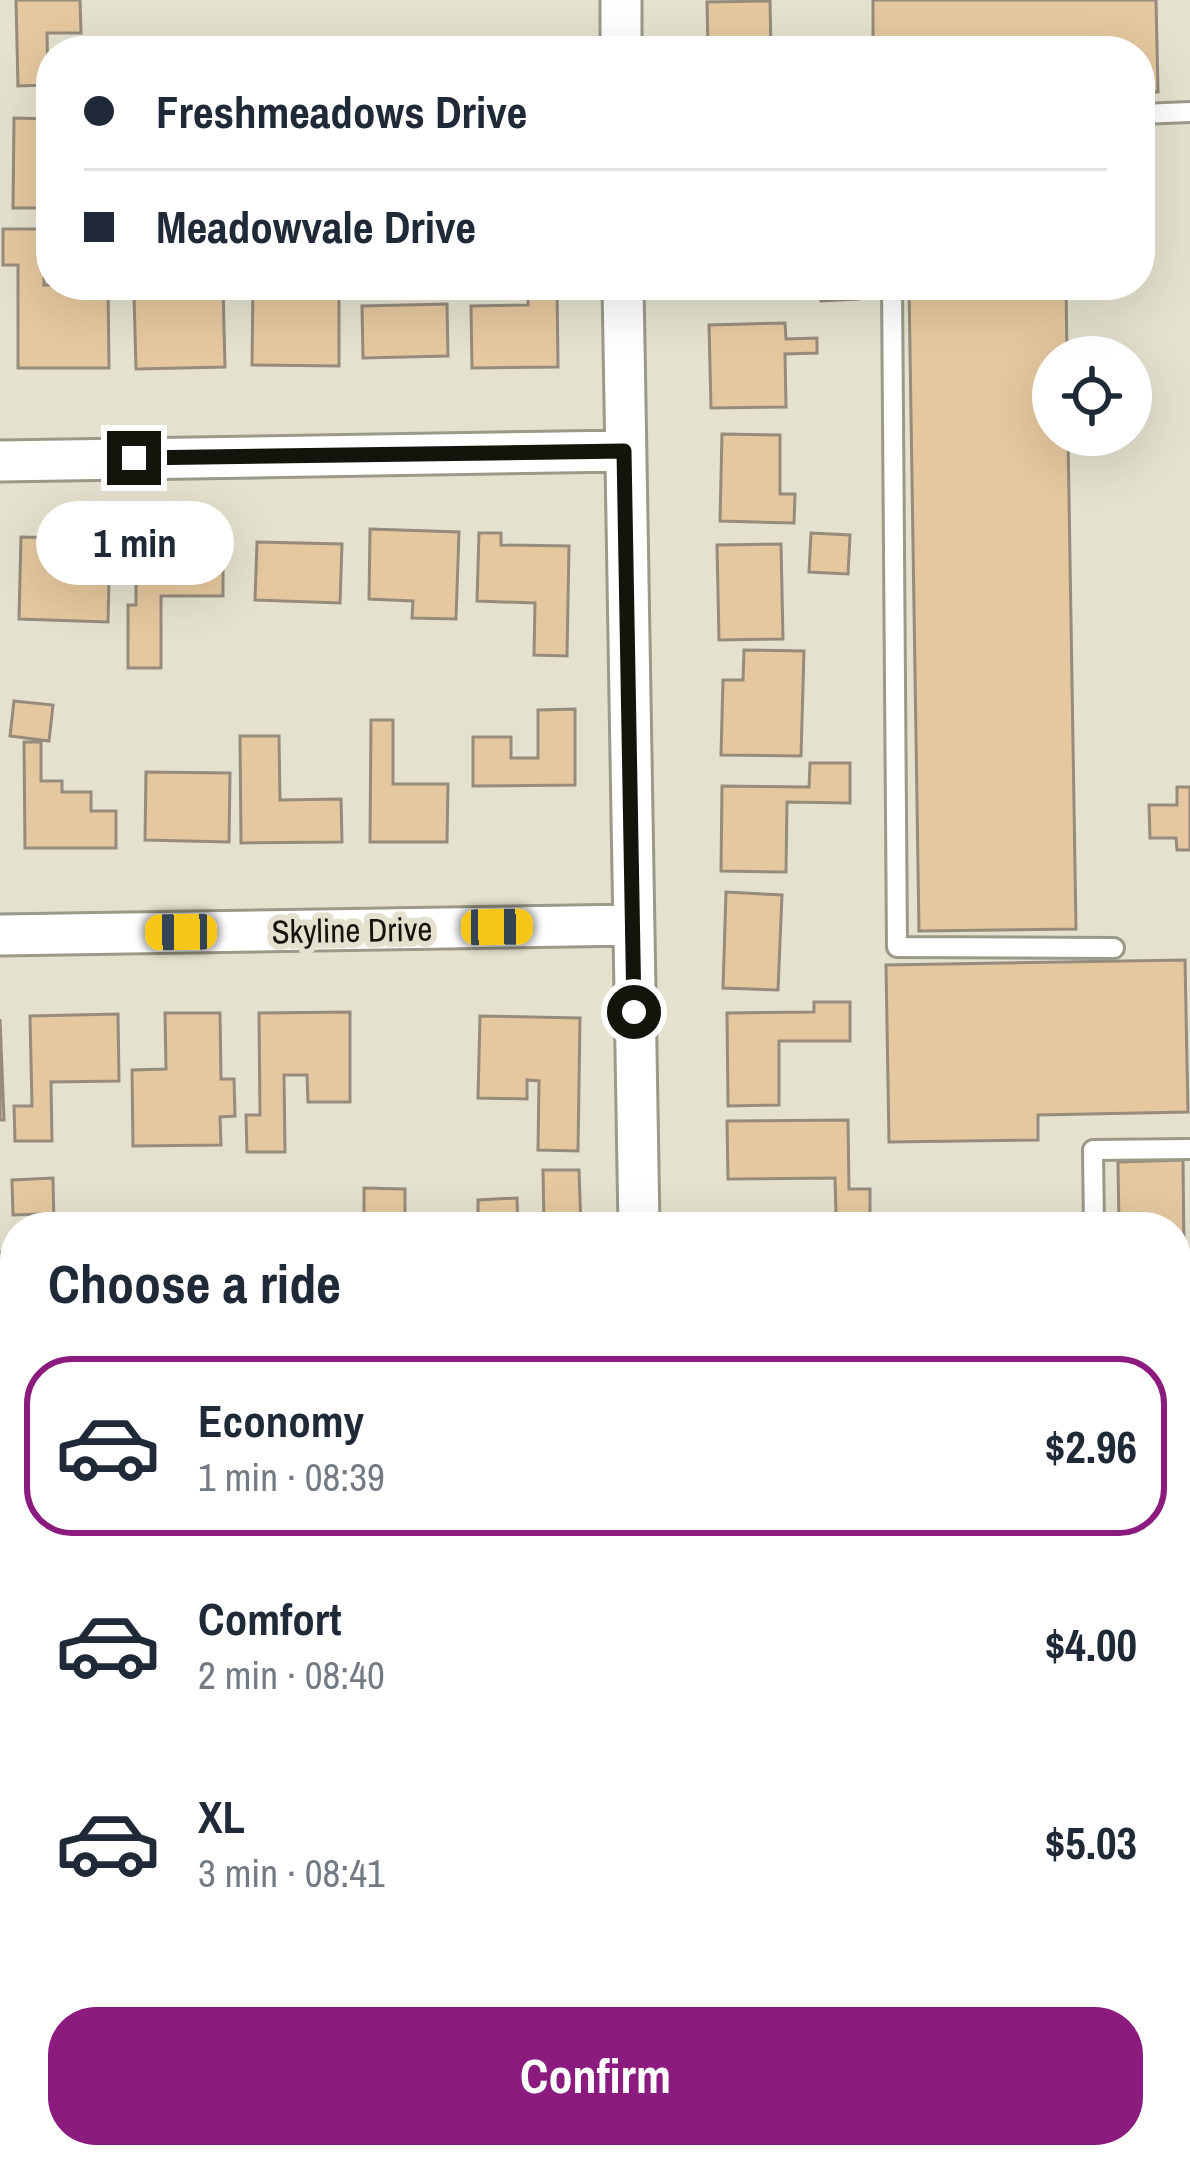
<!DOCTYPE html>
<meta charset="utf-8">
<style>
:root{--surface:#fff;--page:#f6f6f7;--text:#1f2937;--muted:#747a83;--line:#e0e1e3;--accent:#8b1b7e}
body{margin:0;font-family:"Archivo Narrow",sans-serif;background:var(--page);color:var(--text);height:100vh;display:flex;flex-direction:column;font-size:45px;white-space:nowrap}
*{box-sizing:border-box;margin:0}
p{font-size:39px;color:var(--muted)}
.icon{flex:none;width:66px;height:66px;fill:none;stroke:currentColor;stroke-width:2;stroke-linecap:round;stroke-linejoin:round}
.map{position:relative;flex:1;overflow:hidden}
.side{position:absolute;left:0px;top:1212px;width:1191px;height:957px;display:flex;flex-direction:column;background:var(--surface);border-radius:48px 48px 0 0;box-shadow:0 12px 48px #0002}
.side>*{flex:none}
.hud{position:absolute;left:36px;top:36px;width:1119px;height:264px;border-radius:48px;box-shadow:0 12px 48px #0002;display:grid;align-content:center;height:264px;padding:0 48px;background:var(--surface)}
.buttons{position:absolute;left:1032px;top:336px;display:grid;gap:24px}
.buttons a{display:grid;place-items:center;width:120px;height:120px;border-radius:50%;background:var(--surface);box-shadow:0 12px 48px #0002;font-size:60px}
.end{position:absolute;width:54px;height:54px;margin:-27px;border:15px solid #14130c;background:#fff;box-shadow:0 0 0 6px #fff}
.from{border-radius:50%}
.bubble{position:absolute;height:84px;border-radius:42px;background:var(--surface);box-shadow:0 12px 48px #0002;font-size:39px;font-weight:700;line-height:84px;text-align:center}
.car{position:absolute;width:36px;height:72px;margin:-36px -18px;border-radius:15px;box-shadow:0 0 9px 3px #0007;background:linear-gradient(#f5c518 24%,#345 0 40%,#f5c518 0 76%,#345 0 86%,#f5c518 0)}
.hud b{display:flex;align-items:center;gap:42px;height:114px;font-size:45px}
.hud b+b{border-top:3px solid var(--line)}
.hud i{width:30px;height:30px;background:var(--text)}
ul{padding:0;list-style:none}
li{display:flex;align-items:center;gap:36px;height:180px;margin:0 24px 18px;padding:0 24px;border:6px solid transparent;border-radius:48px}
li div{flex:1}
li b{display:block;font-size:45px}
li em{font-style:normal;font-weight:700}
li.selected{border-color:var(--accent)}
li>.icon{width:108px;height:108px;stroke-width:1.5}
h2{padding:0 48px;font-size:54px;line-height:144px}
.button{display:flex;gap:24px;margin-top:auto;padding:24px 48px}
.button a{flex:1;height:138px;border-radius:48px;background:var(--accent);color:#fff;font-size:48px;font-weight:700;line-height:138px;text-align:center}
.map>svg:first-child{display:block}
.building{fill:#e5c89f;stroke:#968b7c;stroke-width:3}
.lines{fill:none;stroke-linecap:round;stroke-linejoin:round}
.service-casing{stroke:#9b9987;stroke-width:24}
.minor-casing{stroke:#9b9987;stroke-width:45}
.service{stroke:#fff;stroke-width:18}
.minor{stroke:#fff;stroke-width:39}
.route{stroke:#14130c;stroke-width:15}
.labels{text-anchor:middle;stroke-width:12;stroke-linejoin:round;paint-order:stroke}
.street-label{font-size:33px;fill:#14130c;stroke:#e4e2ce}
</style>
<div class="map">
<svg width="1190" height="2168" viewBox="0 0 1190 2168">
<rect width="100%" height="100%" fill="#e4e2ce"/>
<!-- building -->
<path class="building" d="M16,0H80L81,33H47L48,85L18,86Z
M873,0H1156L1158,92H1140V51H873Z
M770,1L771,51H708L707,2Z
M14,118L51,119V208H13Z
M3,229H44V285H108L109,368H18V265H3Z
M142,285H223L225,367L136,369L134,295H142Z
M253,285H274V291H339V366L252,365Z
M528,285H557L558,367L472,368L471,306L528,305Z
M710,285H773V294L710,295Z
M820,285H857L858,299L821,301Z
M909,285H1066L1067,357H1053V435H1068L1076,929L919,931Z
M447,304L448,356L363,358L362,306Z
M785,323L786,339L817,338V353L785,354L786,407L711,408L709,325Z
M722,434L780,435V494H795L794,523L720,521Z
M370,529L459,532L456,619L412,618L413,601L369,599Z
M479,533H501V545L569,546L567,656L534,655L535,603L477,601Z
M811,533L850,535L848,574L809,572Z
M21,537L110,539L108,622L19,619Z
M143,541H223V596H161V668H128V605H136V566H143Z
M257,542L342,544L340,603L255,600Z
M781,544L783,639L719,640L717,545Z
M744,650L804,651L801,756L721,755L723,680H743Z
M14,701L53,705L49,741L10,736Z
M575,709V785L473,786V737H511V758H538V710Z
M371,720H393V784H448L447,842H370Z
M240,736H279L280,800L341,799L342,842L241,843Z
M24,742H41V781H62V792H91V811H116V848H25Z
M810,763H850V803L787,802L786,872L721,871L722,786L809,787Z
M146,772L230,773L229,842L145,840Z
M1177,787H1190V850H1177L1176,838H1150L1149,805H1177Z
M726,892L782,895L778,990L723,988Z
M1185,960L1188,1112L1038,1115V1140L889,1142L886,965Z
M814,1002H850V1041H779V1105L728,1106L727,1013L814,1012Z
M350,1012V1102H308L307,1075H284L285,1152H247L246,1115H260L259,1013Z
M165,1013H220L221,1079H234L235,1116L220,1117L221,1145L133,1146L132,1070L166,1069Z
M118,1014L119,1081L51,1082L52,1141H15L14,1106H32L30,1016Z
M480,1016L580,1018L578,1151L538,1150L539,1081L527,1080V1099L478,1098Z
M0,1019L4,1120H0Z
M848,1120L849,1189H870V1214H836L835,1178L728,1179L727,1121Z
M1183,1160L1184,1252H1176V1227H1119L1118,1162Z
M543,1170H579L581,1227H544Z
M53,1178L54,1227H41V1214L13,1215L12,1180Z
M364,1188L405,1189V1227L364,1226Z
M517,1198L518,1227H478V1200Z
M0,1252H9L8,1321H0Z
M0,1500H12L10,1574H0Z
M1176,1534H1190V1583L1176,1584Z
M1176,1704H1190V1792L1176,1793Z
M0,1739H15L13,1805H0Z
M1176,1937H1190V1974H1178L1179,2075H1176Z
M6,1974H15V2040H7Z
M15,2060V2099L0,2102V2063Z
M0,2139H14L15,2168H0Z"/>
<g class="lines">
<defs>
<path id="service" d="M1140,114L1190,112
M892,285L897,947L1114,948
M1094,1227L1093,1150L1190,1149
M1176,1296H1190
M1176,1486H1190
M1176,1698H1190
M1176,1817L1190,1821
M448,2168L524,2164L528,2168
M639,2168L1190,2160"/>
<path id="minor" d="M621,0V51
M623,285L639,1227
M0,461L624,451
M0,935L633,925
M1176,1393L1190,1392
M0,1412L15,1411
M0,1889H15"/>
</defs>
<!-- service casing -->
<use href="#service" class="service-casing"/>
<!-- minor casing -->
<use href="#minor" class="minor-casing"/>
<!-- service -->
<use href="#service" class="service"/>
<!-- minor -->
<use href="#minor" class="minor"/>
</g>
<g class="lines">
<!-- route -->
<path class="route" d="M134,458L624,451L634,1012"/>
</g>
<g class="labels">
<!-- street labels -->
<g class="street-label">
<text transform="translate(352 930) rotate(-1)" y="12">Skyline Drive</text>
</g>
</g>
</svg>
<div class="buttons">
<a><svg class="icon" aria-label="locate" viewBox="0 0 24 24"><circle cx="12" cy="12" r="6"/><path d="M12 2v4M12 18v4M2 12h4M18 12h4"/></svg></a>
</div>
<i class="end from" style="left:634px;top:1012px"></i>
<i class="end" style="left:134px;top:458px"></i>
<div class="bubble" style="left:36px;top:501px;width:198px">1 min</div>
<i class="car" style="left:497px;top:927px;rotate:89deg"></i>
<i class="car" style="left:181px;top:932px;rotate:269deg"></i>
<div class="hud">
<b><i class="from"></i>Freshmeadows Drive</b>
<b><i></i>Meadowvale Drive</b>
</div>
<section class="side">
<h2>Choose a ride</h2>
<ul>
<li class="selected"><svg class="icon" aria-label="car" viewBox="0 0 24 24"><path d="M5 17H2v-5l4-1 3-4h7l3 4 3 1v5h-3M9 17h6M6 11h13"/><circle cx="7" cy="17" r="2"/><circle cx="17" cy="17" r="2"/></svg><div><b>Economy</b><p>1 min · 08:39</p></div><em>$2.96</em></li>
<li><svg class="icon" aria-label="car" viewBox="0 0 24 24"><path d="M5 17H2v-5l4-1 3-4h7l3 4 3 1v5h-3M9 17h6M6 11h13"/><circle cx="7" cy="17" r="2"/><circle cx="17" cy="17" r="2"/></svg><div><b>Comfort</b><p>2 min · 08:40</p></div><em>$4.00</em></li>
<li><svg class="icon" aria-label="car" viewBox="0 0 24 24"><path d="M5 17H2v-5l4-1 3-4h7l3 4 3 1v5h-3M9 17h6M6 11h13"/><circle cx="7" cy="17" r="2"/><circle cx="17" cy="17" r="2"/></svg><div><b>XL</b><p>3 min · 08:41</p></div><em>$5.03</em></li>
</ul>
<div class="button"><a>Confirm</a></div>
</section>
</div>
